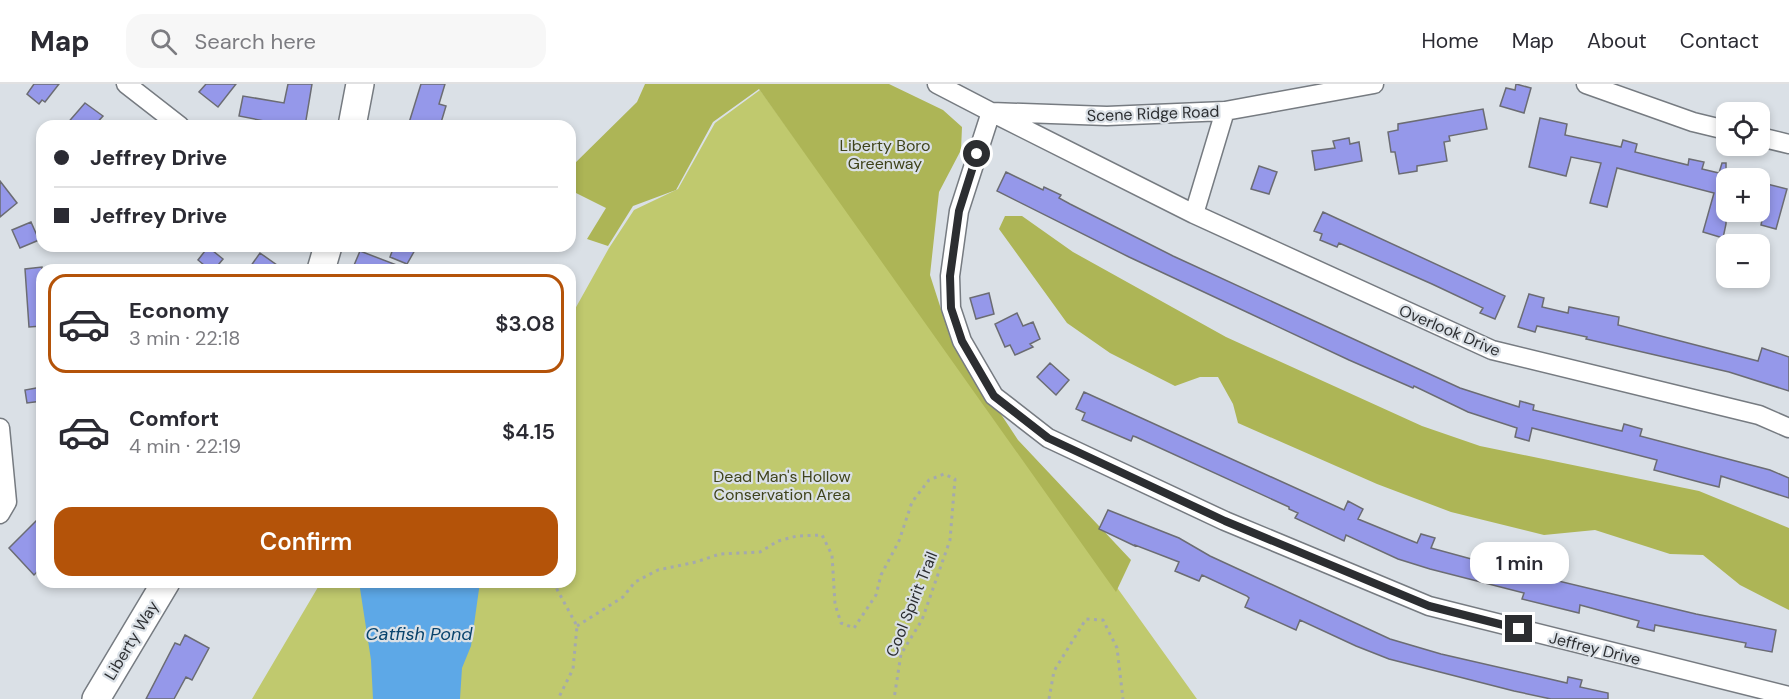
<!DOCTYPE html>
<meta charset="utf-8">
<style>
:root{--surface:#fff;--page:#f7f7f7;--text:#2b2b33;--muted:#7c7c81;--line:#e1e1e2;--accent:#b45309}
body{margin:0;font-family:"DM Sans",sans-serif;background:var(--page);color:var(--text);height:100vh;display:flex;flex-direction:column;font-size:22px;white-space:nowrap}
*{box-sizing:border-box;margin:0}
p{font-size:20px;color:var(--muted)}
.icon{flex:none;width:33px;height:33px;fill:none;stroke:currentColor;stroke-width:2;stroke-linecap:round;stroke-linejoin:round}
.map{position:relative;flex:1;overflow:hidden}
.panel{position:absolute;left:36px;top:180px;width:540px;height:324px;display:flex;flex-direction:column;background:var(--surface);border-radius:18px;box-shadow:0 3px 9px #0003}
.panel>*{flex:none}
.top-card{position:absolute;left:36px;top:36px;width:540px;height:132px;border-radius:18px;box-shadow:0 3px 9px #0003;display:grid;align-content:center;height:132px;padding:0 18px;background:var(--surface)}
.tools{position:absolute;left:1716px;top:18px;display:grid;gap:12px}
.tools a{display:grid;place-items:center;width:54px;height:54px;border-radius:12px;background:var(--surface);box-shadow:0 3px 9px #0003;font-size:30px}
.end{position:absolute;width:27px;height:27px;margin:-14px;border:8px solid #2c2e31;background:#fff;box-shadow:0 0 0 3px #fff}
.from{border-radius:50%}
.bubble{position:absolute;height:42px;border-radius:18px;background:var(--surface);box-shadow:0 3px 9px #0003;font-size:20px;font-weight:600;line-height:42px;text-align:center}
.top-card b{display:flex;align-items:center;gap:21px;height:57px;font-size:22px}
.top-card b+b{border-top:2px solid var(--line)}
.top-card i{width:15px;height:15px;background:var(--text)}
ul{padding:10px 0 0;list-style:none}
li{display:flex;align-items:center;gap:18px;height:99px;margin:0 12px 9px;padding:0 6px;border:3px solid transparent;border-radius:18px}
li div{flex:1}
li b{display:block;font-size:22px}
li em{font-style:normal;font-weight:600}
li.active{border-color:var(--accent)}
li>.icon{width:54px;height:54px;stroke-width:1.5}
.cta{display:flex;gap:12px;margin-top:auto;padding:12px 18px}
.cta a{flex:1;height:69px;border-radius:18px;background:var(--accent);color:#fff;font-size:24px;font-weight:600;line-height:69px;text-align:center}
header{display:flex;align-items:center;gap:36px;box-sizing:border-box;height:84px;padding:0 30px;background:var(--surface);border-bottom:2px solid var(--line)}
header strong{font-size:28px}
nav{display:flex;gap:33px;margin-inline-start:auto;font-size:21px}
.search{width:420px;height:54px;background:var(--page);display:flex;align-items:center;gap:15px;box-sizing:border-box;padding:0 21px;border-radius:18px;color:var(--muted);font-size:22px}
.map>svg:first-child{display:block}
.green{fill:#c0c96e}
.forest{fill:#adb556}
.water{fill:#5da8e7}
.building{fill:#9598ea;stroke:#6b6c73;stroke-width:1.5}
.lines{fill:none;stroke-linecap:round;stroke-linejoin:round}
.street-casing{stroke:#767b81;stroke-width:21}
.secondary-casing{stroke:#767b81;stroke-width:30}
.path{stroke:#a4a9ae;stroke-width:3;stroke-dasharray:3 4.5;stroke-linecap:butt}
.street{stroke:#fff;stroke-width:18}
.secondary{stroke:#fff;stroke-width:27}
.route{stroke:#2c2e31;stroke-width:8}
.labels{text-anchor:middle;stroke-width:4.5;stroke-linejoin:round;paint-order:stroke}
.street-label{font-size:16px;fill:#2c2e31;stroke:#dae0e6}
.park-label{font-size:16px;fill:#3f431b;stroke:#dae0e6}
.water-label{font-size:18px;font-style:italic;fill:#08436c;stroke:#dae0e6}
</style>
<header>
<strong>Map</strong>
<div class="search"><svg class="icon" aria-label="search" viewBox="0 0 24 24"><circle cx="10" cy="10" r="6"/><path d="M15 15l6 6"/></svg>Search here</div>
<nav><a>Home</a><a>Map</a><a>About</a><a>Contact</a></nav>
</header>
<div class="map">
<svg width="1789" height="615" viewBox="0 0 1789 615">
<rect width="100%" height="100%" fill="#dae0e6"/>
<!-- green -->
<path class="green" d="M760,6L1197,615H252L321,498H570V234L609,164L634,126L678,105L715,39Z"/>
<!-- forest -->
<path class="forest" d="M645,0H889L943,26L962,43L961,66L939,108L930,191L950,253L1018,356L1131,476L1116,508L759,5L713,38L676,106L633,122L608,162L587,155L606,124L570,106V84L637,18Z
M1005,132H1022L1073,168L1226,253L1422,342L1480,362L1699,407L1789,444V526L1740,501L1703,471L1670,470L1595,446L1544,451L1451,428L1377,400L1238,339L1233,320L1218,293H1200L1175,302L1110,269L1067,239L999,145Z"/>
<!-- water -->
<path class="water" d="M359,498H480L471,562L462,584L460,615H373L371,576Z"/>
<!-- building -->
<path class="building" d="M34,0H59L45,18L42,16L39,20L27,10Z
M206,0H236L218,23L199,8Z
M288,0H312L305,42H280V40L239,32L243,12L284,19Z
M421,0H445L439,20L446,22L440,42H408Z
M1516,0L1531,4L1524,29L1500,22L1506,4L1515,6Z
M85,19L103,32L94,42H65Z
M1483,25L1487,45L1449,52L1450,57L1444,58L1447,77L1417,82V87L1399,90L1395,68H1391L1388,48L1398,46V40Z
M1540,34L1567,40L1565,51L1621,63L1623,56L1637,60L1635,68L1688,81L1689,75L1704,78L1702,85L1719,89L1722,79H1726V140L1723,154L1703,148L1714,109L1617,84L1607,123L1590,119L1601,79L1571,73L1566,92L1529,83Z
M1349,54L1350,60L1359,58L1362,77L1315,86L1312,67L1335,64L1333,57Z
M1259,82L1277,88L1269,110L1251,105Z
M1006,88L1043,106L1044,103L1061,111L1059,114L1070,120L1173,172L1460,304L1519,323L1520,317L1534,321L1533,326L1591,340L1622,347L1624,340L1642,345L1640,352L1770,386L1789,394V414L1721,392L1719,403L1703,399L1654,386L1657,376L1532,344L1529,357L1515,353L1517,344L1468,328L1414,302L1413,304L1349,276L1129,173L997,107Z
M0,97L17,119L0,133Z
M1763,99L1787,105L1776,145L1761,141L1765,122L1760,121Z
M1323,128L1505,212L1495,235L1480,229L1483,224L1432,200L1339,159L1337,163L1320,156L1322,150L1314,147Z
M31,138L39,156L20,164L12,146Z
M394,162H405L415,166L407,180L390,173Z
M208,163L223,175L214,186H210L198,176Z
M360,167L407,185V186H352Z
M260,169L284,186H248Z
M42,183V242L29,243L25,185Z
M989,209L994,230L976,235L970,214Z
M1529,210L1544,214L1542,223L1568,229L1569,223L1619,233L1618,241L1758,277L1762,264L1789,273V307L1729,288L1586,255L1587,253L1537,242L1535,248L1518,243Z
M1017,229L1023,242L1033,238L1040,255L1030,260L1033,263L1015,271L1010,261L1005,263L995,240Z
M1050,279L1069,296L1056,311L1037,293Z
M42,303V317L27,319L25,306Z
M1084,308L1344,426L1348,417L1363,425L1358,435L1402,453L1417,459L1421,450L1435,454L1431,464L1508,485L1696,530L1776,546L1772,568L1745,563L1746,559L1655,541L1654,547L1637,543L1639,537L1580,521L1579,529L1522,515L1524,509L1430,485L1398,475L1346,451L1344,457L1295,434L1298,429L1289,425V423L1136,353L1133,352L1131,357L1082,336L1085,329L1076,325Z
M1108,426L1179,454L1210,472L1390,555L1441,570L1567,599L1568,593L1582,596L1580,603L1608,609V615H1551L1514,607L1389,575L1356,562L1300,536L1296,546L1245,523L1249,514L1247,512L1202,491L1199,497L1175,487L1179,478L1135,461V462L1099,445Z
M42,431V483L34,491L9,464Z
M185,551L209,564L192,596L186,593L174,615H146L175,559L180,561Z"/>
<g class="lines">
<defs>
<path id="street" d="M126,0L180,42
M937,0L991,28L1107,32L1225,27L1374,0
M1586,0L1693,38L1726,46
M1760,53L1789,60
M1194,130L1225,27
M0,344L7,418L0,430
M1789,344L1759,331L1492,266L1194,130L991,28L959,127L950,192L951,224L962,257L994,312L1048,354L1225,437L1429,522L1789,612"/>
<path id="secondary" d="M352,42L360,0
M321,186L328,162
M96,615L166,498"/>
</defs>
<!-- street casing -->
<use href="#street" class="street-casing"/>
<!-- secondary casing -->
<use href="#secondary" class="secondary-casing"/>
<!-- path -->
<path class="path" d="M553,498L577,542L573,585L558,615
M577,542L623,513L635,498L658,486L696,478L720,470L760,468L778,457L797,452L822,451L832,471L835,520L841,539L854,544L876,511L881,491L899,457L912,418L929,396L944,390L955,395L950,456L922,536L901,570L894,615
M1049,615L1054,587L1086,535L1103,536L1117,564L1123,615"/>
<!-- street -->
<use href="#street" class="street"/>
<!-- secondary -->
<use href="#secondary" class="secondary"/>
</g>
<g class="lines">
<!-- route -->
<path class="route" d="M977,70L959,127L950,192L951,224L962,257L994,312L1048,354L1225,437L1429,522L1519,545"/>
</g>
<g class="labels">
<!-- street labels -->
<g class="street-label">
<text transform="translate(1153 29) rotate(-2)" y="6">Scene Ridge Road</text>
<text transform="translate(1450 246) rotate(23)" y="6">Overlook Drive</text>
<text transform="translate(911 520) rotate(-68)" y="6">Cool Spirit Trail</text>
<text transform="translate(131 556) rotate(-59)" y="6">Liberty Way</text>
<text transform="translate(1595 564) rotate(14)" y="6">Jeffrey Drive</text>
</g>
<!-- park labels -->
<g class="park-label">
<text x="885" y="67">Liberty Boro<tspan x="885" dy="18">Greenway</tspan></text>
<text x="782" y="398">Dead Man's Hollow<tspan x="782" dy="18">Conservation Area</tspan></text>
</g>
<!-- water labels -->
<g class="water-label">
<text x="419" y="556">Catfish Pond</text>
</g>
</g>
</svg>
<div class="tools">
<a><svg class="icon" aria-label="locate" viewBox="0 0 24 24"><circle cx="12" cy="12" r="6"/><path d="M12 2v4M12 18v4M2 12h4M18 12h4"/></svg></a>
<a>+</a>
<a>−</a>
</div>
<i class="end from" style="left:977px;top:70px"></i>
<i class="end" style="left:1519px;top:545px"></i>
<div class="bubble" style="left:1470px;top:458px;width:99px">1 min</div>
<div class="top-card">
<b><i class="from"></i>Jeffrey Drive</b>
<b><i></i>Jeffrey Drive</b>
</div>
<section class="panel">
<ul>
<li class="active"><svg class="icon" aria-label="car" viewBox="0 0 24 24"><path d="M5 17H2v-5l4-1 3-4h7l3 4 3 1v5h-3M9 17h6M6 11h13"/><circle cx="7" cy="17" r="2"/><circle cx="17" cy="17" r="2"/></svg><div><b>Economy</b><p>3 min · 22:18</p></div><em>$3.08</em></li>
<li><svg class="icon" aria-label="car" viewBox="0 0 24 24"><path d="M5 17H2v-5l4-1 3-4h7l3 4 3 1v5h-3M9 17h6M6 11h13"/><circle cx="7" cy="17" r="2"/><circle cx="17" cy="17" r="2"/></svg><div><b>Comfort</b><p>4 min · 22:19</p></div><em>$4.15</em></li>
</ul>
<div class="cta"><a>Confirm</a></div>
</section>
</div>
